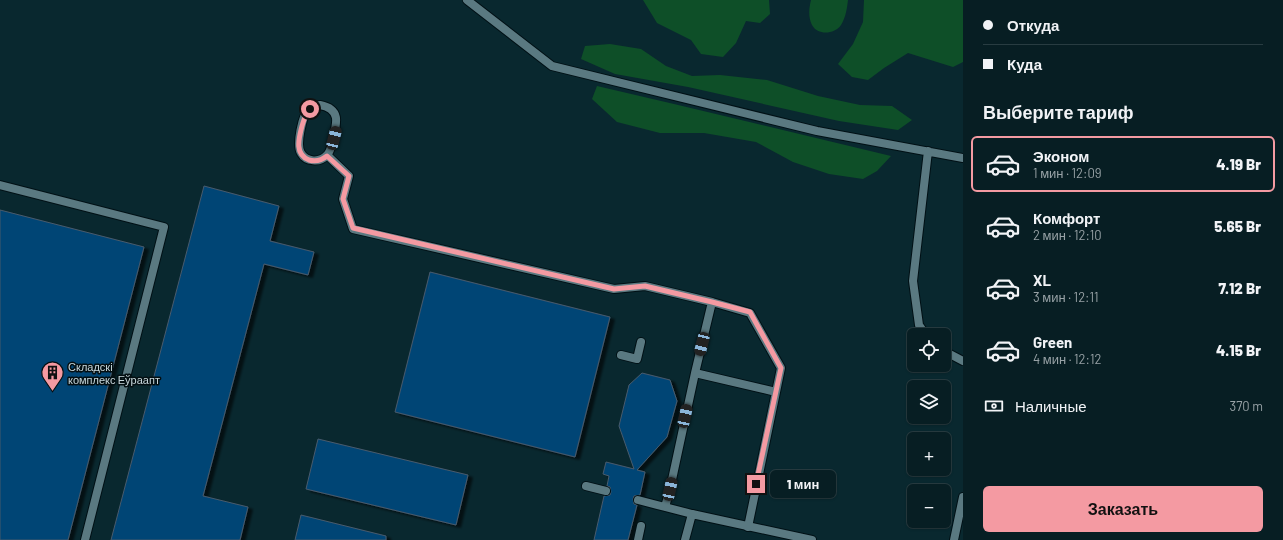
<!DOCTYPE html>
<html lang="ru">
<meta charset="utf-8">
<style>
:root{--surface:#071e23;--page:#10272b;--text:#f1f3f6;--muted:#98a2a6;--line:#283c41;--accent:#f49aa2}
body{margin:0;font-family:Barlow,sans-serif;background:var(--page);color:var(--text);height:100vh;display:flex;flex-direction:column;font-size:15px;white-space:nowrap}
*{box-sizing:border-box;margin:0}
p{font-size:13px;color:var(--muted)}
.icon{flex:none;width:22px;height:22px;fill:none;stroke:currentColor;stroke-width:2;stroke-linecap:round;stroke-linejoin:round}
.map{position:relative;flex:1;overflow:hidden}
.details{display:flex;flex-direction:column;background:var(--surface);width:320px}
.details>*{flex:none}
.guide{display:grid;align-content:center;height:88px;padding:0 20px;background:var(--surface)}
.tools{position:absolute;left:907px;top:328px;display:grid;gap:8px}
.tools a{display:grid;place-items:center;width:44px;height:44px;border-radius:6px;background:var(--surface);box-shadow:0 1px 3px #0004,0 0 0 1px var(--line);font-size:20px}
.end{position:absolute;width:18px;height:18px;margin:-9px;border:5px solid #f49aa2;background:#111;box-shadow:0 0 0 2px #111}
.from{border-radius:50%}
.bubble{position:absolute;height:28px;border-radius:6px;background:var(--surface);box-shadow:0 1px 3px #0004,0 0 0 1px var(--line);font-size:13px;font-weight:800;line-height:28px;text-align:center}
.car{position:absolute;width:12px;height:24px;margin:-12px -6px;border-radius:5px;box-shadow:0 0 3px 1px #0007;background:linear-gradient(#222 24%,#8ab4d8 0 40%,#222 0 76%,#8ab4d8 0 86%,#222 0)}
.guide b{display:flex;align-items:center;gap:14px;height:38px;font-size:15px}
.guide b+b{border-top:1px solid var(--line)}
.guide i{width:10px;height:10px;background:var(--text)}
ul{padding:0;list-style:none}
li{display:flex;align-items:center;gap:12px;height:56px;margin:0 8px 6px;padding:0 12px;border:2px solid transparent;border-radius:6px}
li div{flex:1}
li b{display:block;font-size:15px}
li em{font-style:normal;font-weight:800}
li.selected{border-color:var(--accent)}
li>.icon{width:36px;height:36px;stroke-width:1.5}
h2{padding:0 20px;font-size:18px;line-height:48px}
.pay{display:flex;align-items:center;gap:10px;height:44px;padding:0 20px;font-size:15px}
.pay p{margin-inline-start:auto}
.primary-button{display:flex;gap:8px;margin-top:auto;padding:8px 20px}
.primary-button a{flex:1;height:46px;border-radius:6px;background:var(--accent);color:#111;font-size:16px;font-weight:800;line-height:46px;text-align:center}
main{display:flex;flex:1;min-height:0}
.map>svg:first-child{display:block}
.green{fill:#0e4f28}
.building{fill:#004574;stroke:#485b6d;filter:url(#shadow)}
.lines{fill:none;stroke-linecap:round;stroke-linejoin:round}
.service-casing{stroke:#001015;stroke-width:10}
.minor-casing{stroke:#001015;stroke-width:10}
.tertiary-casing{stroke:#001015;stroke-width:10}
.service{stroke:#5a7981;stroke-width:8}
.minor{stroke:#5a7981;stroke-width:8}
.tertiary{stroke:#5a7981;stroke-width:8}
.route{stroke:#f49aa2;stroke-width:5}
.labels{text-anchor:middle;stroke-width:3;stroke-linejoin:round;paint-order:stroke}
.poi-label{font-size:11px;fill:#c8d8dd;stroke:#040f12;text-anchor:start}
</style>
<main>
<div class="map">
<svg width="963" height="540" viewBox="0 0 963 540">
<defs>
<filter id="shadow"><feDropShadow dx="4.5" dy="2.5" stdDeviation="1" flood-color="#0009"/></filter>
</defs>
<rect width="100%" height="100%" fill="#09282f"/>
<!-- green -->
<path class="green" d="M643,0H769L770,14L760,23L746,21L736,43L723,57L701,54L691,40L657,23Z
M811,0H848C847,8 846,17 841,25C835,34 818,36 812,25C808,17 809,8 811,0Z
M864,0H963V62L953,67L908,53L884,68L868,80L852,77L838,64L853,44L863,22Z
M610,44L641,49L666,66L692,76L720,75L767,80L818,96L860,105L892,106L912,120L898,130L839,121L688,87L615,74L581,59L585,46Z
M597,86L674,104L891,156L877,171L863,179L829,174L793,162L756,142L704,133H660L617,122L592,99Z"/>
<!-- building -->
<path class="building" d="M204,186L279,206L270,241L314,252L308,275L264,264L203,496L248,507L240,540H111Z
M0,210L144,247L68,540H0Z
M430,272L610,317L575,457L395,412Z
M642,373L670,380L677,401L667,437L637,470L645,472L640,495L634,496L633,499L634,504L637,505L628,540H594L604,496L610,495L611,492L610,487L607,486L609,476L603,474L606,462L634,469L619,426L629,385Z
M318,439L468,475L456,525L306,489Z
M301,515L386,536V540H295Z"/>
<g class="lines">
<defs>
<path id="service" d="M467,0L552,66L817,131L963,158
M320,105C341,109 337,123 333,138C332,144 331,151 327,155C320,163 306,162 301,153C296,145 302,115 309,109C312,107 316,106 320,105Z
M327,155L349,176L343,199L353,229L614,289L645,286L712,302L750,313L781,368L748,527
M0,185L164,227L85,540
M926,335L919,325L913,281L928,151
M944,351L963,361
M621,355L637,359L641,342
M695,373L776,392
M586,486L606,491
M638,500L665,507
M692,514L665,507L670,489L695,373L712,302
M638,540L641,526"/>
<path id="minor" d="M685,540L692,514L812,540"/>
<path id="tertiary" d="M954,540L963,497"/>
</defs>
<!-- service casing -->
<use href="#service" class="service-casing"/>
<!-- minor casing -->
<use href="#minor" class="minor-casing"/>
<!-- tertiary casing -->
<use href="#tertiary" class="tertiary-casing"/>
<!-- service -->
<use href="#service" class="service"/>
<!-- minor -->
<use href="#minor" class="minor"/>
<!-- tertiary -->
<use href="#tertiary" class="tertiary"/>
</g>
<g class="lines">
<!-- route -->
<path class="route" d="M310,109C305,114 304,120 302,126C299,138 294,154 309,160C316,162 322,160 327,156L349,176L343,199L353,228L614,289L645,286L712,302L750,312L781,368L756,484"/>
</g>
<!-- icons -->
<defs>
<symbol id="building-pin" viewBox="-11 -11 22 30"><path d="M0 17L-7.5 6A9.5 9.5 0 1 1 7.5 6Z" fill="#f49aa2" stroke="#040f12"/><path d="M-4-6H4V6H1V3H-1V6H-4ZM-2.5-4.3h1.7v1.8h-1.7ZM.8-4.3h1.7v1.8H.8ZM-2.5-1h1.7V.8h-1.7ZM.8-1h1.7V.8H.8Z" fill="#111"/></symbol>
</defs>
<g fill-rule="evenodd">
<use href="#building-pin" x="40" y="360" width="25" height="34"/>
</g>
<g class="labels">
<!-- poi labels -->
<g class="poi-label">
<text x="68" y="371">Складскі<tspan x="68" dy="13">комплекс Еўраапт</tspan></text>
</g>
</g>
</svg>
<div class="tools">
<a><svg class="icon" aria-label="locate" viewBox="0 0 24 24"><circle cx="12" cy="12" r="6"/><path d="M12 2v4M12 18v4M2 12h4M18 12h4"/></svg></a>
<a><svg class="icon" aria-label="layers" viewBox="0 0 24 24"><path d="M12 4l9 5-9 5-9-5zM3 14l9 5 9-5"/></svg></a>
<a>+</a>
<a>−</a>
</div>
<i class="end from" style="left:310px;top:109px"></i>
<i class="end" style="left:756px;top:484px"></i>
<div class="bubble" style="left:770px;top:470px;width:66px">1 мин</div>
<i class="car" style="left:334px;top:138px;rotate:14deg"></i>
<i class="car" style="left:702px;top:344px;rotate:194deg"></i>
<i class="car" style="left:685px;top:416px;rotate:12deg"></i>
<i class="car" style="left:670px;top:489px;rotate:12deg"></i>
</div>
<section class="details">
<div class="guide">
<b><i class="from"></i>Откуда</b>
<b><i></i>Куда</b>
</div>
<h2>Выберите тариф</h2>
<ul>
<li class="selected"><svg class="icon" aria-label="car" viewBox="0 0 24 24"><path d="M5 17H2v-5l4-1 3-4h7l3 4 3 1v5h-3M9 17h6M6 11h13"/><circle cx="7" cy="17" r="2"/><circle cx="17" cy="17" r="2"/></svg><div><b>Эконом</b><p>1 мин · 12:09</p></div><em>4.19 Br</em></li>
<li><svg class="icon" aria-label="car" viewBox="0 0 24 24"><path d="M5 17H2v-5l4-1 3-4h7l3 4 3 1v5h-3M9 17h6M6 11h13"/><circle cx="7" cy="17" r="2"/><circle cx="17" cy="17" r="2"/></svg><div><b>Комфорт</b><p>2 мин · 12:10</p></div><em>5.65 Br</em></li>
<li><svg class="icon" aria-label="car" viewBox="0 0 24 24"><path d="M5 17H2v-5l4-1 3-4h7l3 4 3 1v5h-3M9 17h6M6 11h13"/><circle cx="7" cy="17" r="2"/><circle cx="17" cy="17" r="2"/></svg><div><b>XL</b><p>3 мин · 12:11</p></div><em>7.12 Br</em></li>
<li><svg class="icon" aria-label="car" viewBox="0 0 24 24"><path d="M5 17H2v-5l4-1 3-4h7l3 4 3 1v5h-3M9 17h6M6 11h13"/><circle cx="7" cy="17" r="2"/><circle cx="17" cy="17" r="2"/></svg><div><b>Green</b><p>4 мин · 12:12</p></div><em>4.15 Br</em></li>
</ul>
<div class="pay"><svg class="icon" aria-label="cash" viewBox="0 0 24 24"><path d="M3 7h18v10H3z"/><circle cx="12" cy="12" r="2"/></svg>Наличные<p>370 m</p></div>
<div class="primary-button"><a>Заказать</a></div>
</section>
</main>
